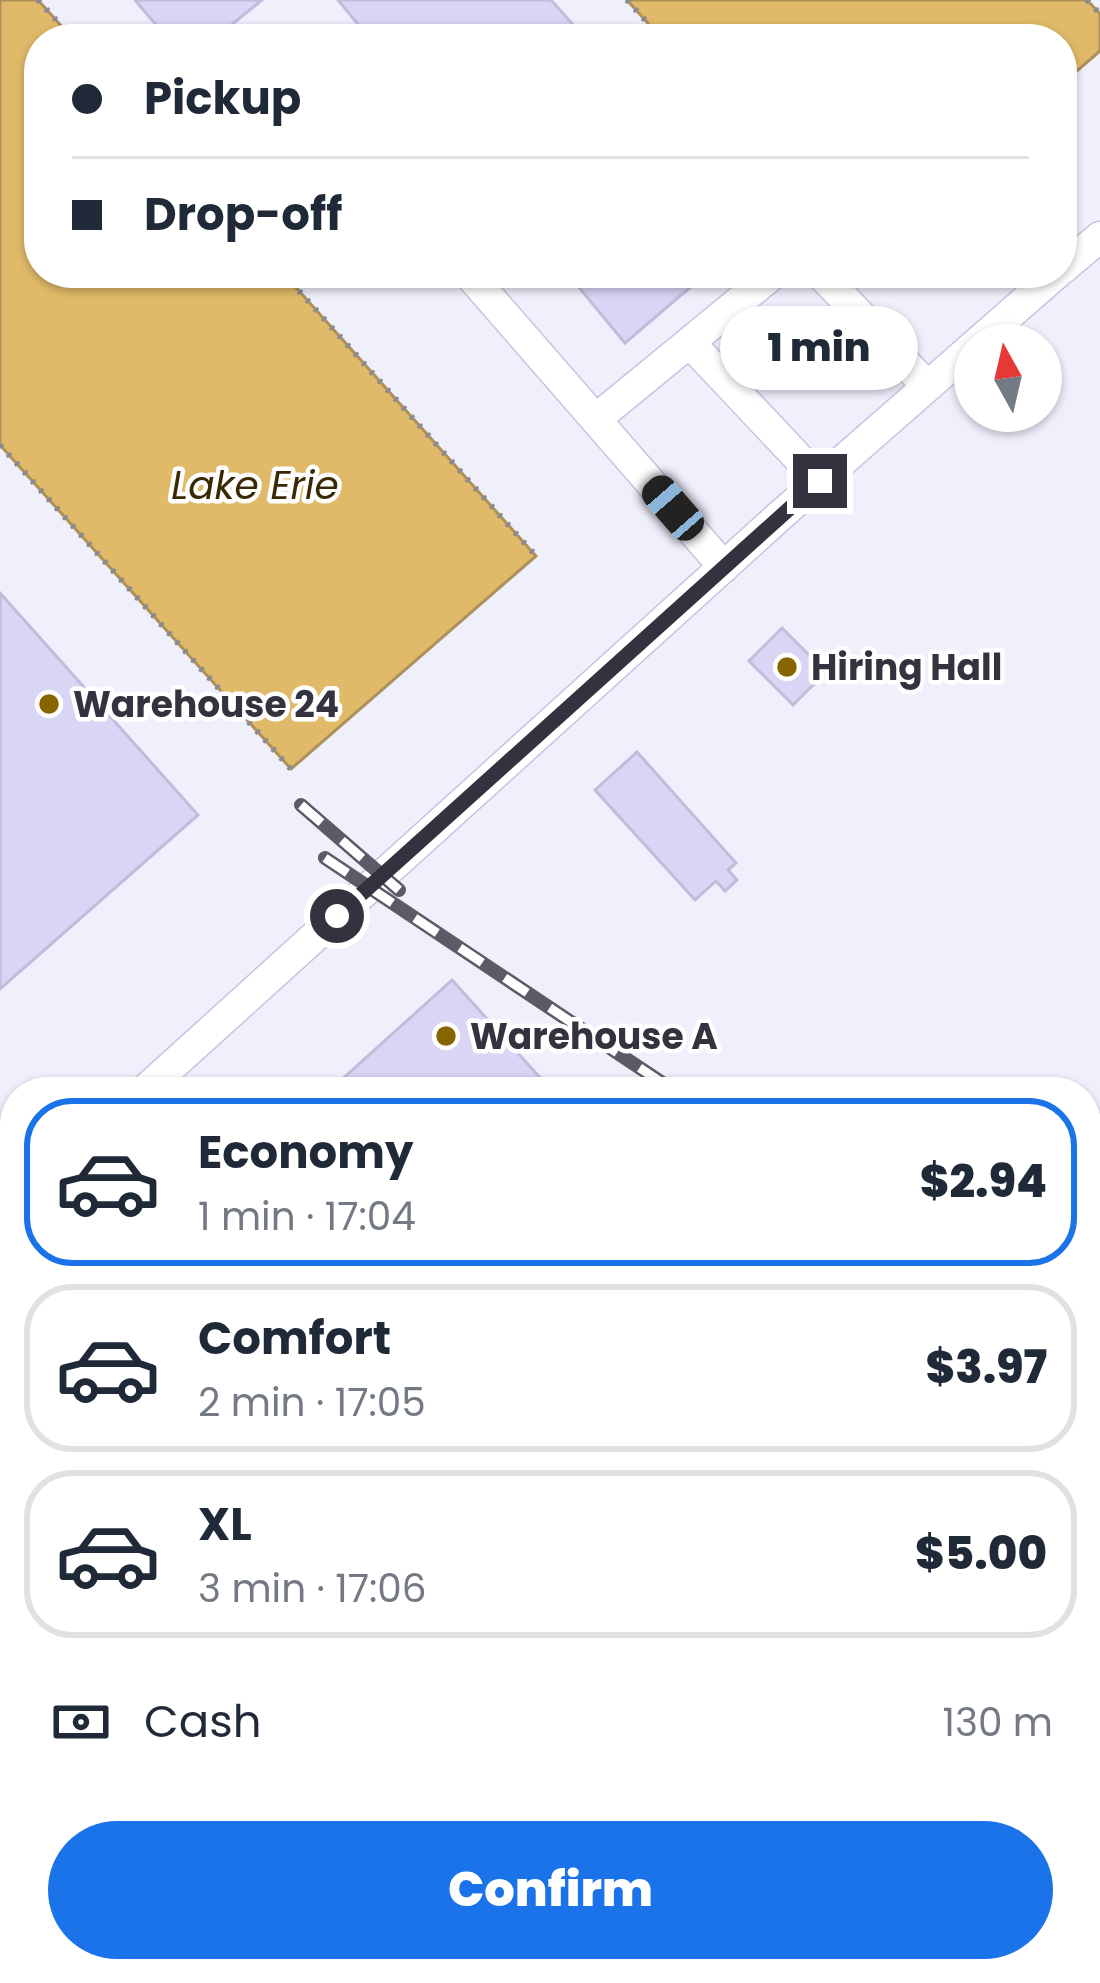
<!DOCTYPE html>
<meta charset="utf-8">
<style>
:root{--surface:#fff;--page:#f2f2f3;--text:#1f2937;--muted:#747a83;--line:#e0e1e3;--accent:#1a73e8}
body{margin:0;font-family:Poppins,sans-serif;background:var(--page);color:var(--text);height:100vh;display:flex;flex-direction:column;font-size:45px;white-space:nowrap}
*{box-sizing:border-box;margin:0}
p{font-size:39px;color:var(--muted)}
.icon{flex:none;width:66px;height:66px;fill:none;stroke:currentColor;stroke-width:2;stroke-linecap:round;stroke-linejoin:round}
.map{position:relative;flex:1;overflow:hidden}
.sheet{position:absolute;left:0px;top:1077px;width:1101px;height:906px;display:flex;flex-direction:column;background:var(--surface);border-radius:48px 48px 0 0;box-shadow:0 3px 9px #0004}
.sheet>*{flex:none}
.hud{position:absolute;left:24px;top:24px;width:1053px;height:264px;border-radius:48px;box-shadow:0 3px 9px #0004;display:grid;align-content:center;height:264px;padding:0 48px;background:var(--surface)}
.needle{width:78px;rotate:352deg}
.controls{position:absolute;left:954px;top:324px;display:grid;gap:24px}
.controls a{display:grid;place-items:center;width:108px;height:108px;border-radius:50%;background:var(--surface);box-shadow:0 3px 9px #0004;font-size:60px}
.end{position:absolute;width:54px;height:54px;margin:-27px;border:15px solid #33323e;background:#fff;box-shadow:0 0 0 6px #fff}
.from{border-radius:50%}
.bubble{position:absolute;height:84px;border-radius:42px;background:var(--surface);box-shadow:0 3px 9px #0004;font-size:39px;font-weight:800;line-height:84px;text-align:center}
.car{position:absolute;width:36px;height:72px;margin:-36px -18px;border-radius:15px;box-shadow:0 0 9px 3px #0007;background:linear-gradient(#222 24%,#8ab4d8 0 40%,#222 0 76%,#8ab4d8 0 86%,#222 0)}
.hud b{display:flex;align-items:center;gap:42px;height:114px;font-size:45px}
.hud b+b{border-top:3px solid var(--line)}
.hud i{width:30px;height:30px;background:var(--text)}
ul{padding:21px 0 0;list-style:none}
li{display:flex;align-items:center;gap:36px;height:168px;margin:0 24px 18px;padding:0 24px;border:6px solid var(--line);border-radius:48px}
li div{flex:1}
li b{display:block;font-size:45px}
li em{font-style:normal;font-weight:800}
li.on{border-color:var(--accent)}
li>.icon{width:108px;height:108px;stroke-width:1.5}
.pay{display:flex;align-items:center;gap:30px;height:132px;padding:0 48px;font-size:45px}
.pay p{margin-inline-start:auto}
.cta{display:flex;gap:24px;margin-top:auto;padding:24px 48px}
.cta a{flex:1;height:138px;border-radius:72px;background:var(--accent);color:#fff;font-size:48px;font-weight:800;line-height:138px;text-align:center}
.map>svg:first-child{display:block}
.water{fill:#e0ba68;stroke:#ac915b;stroke-width:3}
.building{fill:#d8d5f5;stroke:#c0bcdc;stroke-width:3}
.lines{fill:none;stroke-linecap:round;stroke-linejoin:round}
.minor-casing{stroke:#c7c3e3;stroke-width:33}
.path{stroke:#898895;stroke-width:6;stroke-dasharray:3 9;stroke-linecap:butt}
.minor{stroke:#fff;stroke-width:30}
.tram{stroke:#5b5a66;stroke-width:3}
.rail-casing{stroke:#5b5a66;stroke-width:14}
.rail{stroke:#fefefe;stroke-width:9;stroke-dasharray:27;stroke-linecap:butt}
.route{stroke:#33323e;stroke-width:15}
.poi-dot{fill:#876501;stroke:#fefefe;stroke-width:4.5}
.labels{text-anchor:middle;stroke-width:9;stroke-linejoin:round;paint-order:stroke}
.poi-label{font-size:36px;font-weight:bold;fill:#33323e;stroke:#fefefe;text-anchor:start}
.water-label{font-size:39px;font-style:italic;fill:#382903;stroke:#fefefe}
</style>
<div class="map">
<svg width="1100" height="1983" viewBox="0 0 1100 1983">
<rect width="100%" height="100%" fill="#f0effc"/>
<!-- water -->
<path class="water" d="M0,0H38L73,39H39V273H283L536,556L291,769L0,445Z
M627,0H1087L1100,14V51L1062,84V39H662Z"/>
<!-- building -->
<path class="building" d="M135,0H262L214,39H168Z
M338,0H551L586,39H370Z
M567,273H707L625,343Z
M0,593L198,815L0,989Z
M782,628L826,672L793,705L749,661Z
M637,752L736,863L728,870L737,880L725,891L716,881L695,900L595,790Z
M452,980L553,1092H328Z"/>
<g class="lines">
<defs>
<path id="minor" d="M1062,269L1100,237
M468,273L724,567
M820,273L927,386
M691,344L820,481
M596,419L774,273
M143,1092L783,513L1057,273
M0,1223L15,1209"/>
</defs>
<!-- minor casing -->
<use href="#minor" class="minor-casing"/>
<!-- path -->
<path class="path" d="M38,0L73,39
M627,0L662,39
M1087,0L1100,14
M283,273L536,556
M0,445L291,769"/>
<!-- minor -->
<use href="#minor" class="minor"/>
<!-- tram -->
<path class="tram" d="M1086,1763L1100,1753
M1086,1790L1100,1780
M775,1983L795,1968
M812,1983L833,1968"/>
<defs>
<path id="rail" d="M301,805L399,890
M325,858L676,1092
M0,1494L15,1510
M1086,1514L1100,1503
M1086,1666L1100,1650
M1086,1835L1100,1825
M0,1850L15,1854
M1086,1893L1100,1884
M1086,1927L1100,1919
M880,1983L901,1968
M953,1983L974,1968
M995,1983L1018,1968"/>
</defs>
<!-- rail casing -->
<use href="#rail" class="rail-casing"/>
<!-- rail -->
<use href="#rail" class="rail"/>
</g>
<g class="lines">
<!-- route -->
<path class="route" d="M337,916L820,481"/>
</g>
<!-- markers -->
<g class="poi-dot">
<circle cx="787" cy="667" r="12"/>
<circle cx="49" cy="704" r="12"/>
<circle cx="446" cy="1036" r="12"/>
</g>
<g class="labels">
<!-- poi labels -->
<g class="poi-label">
<text x="811" y="680">Hiring Hall</text>
<text x="73" y="717">Warehouse 24</text>
<text x="470" y="1049">Warehouse A</text>
</g>
<!-- water labels -->
<g class="water-label">
<text x="255" y="499">Lake Erie</text>
</g>
</g>
</svg>
<div class="controls">
<a><svg class="needle" viewBox="-14 -14 28 28"><path d="M0-13l5 13h-10z" fill="#e53935"/><path d="M0 13l5-13h-10z" fill="#747a83"/></svg></a>
</div>
<i class="end from" style="left:337px;top:916px"></i>
<i class="end" style="left:820px;top:481px"></i>
<div class="bubble" style="left:720px;top:306px;width:198px">1 min</div>
<i class="car" style="left:673px;top:508px;rotate:319deg"></i>
<div class="hud">
<b><i class="from"></i>Pickup</b>
<b><i></i>Drop-off</b>
</div>
<section class="sheet">
<ul>
<li class="on"><svg class="icon" aria-label="car" viewBox="0 0 24 24"><path d="M5 17H2v-5l4-1 3-4h7l3 4 3 1v5h-3M9 17h6M6 11h13"/><circle cx="7" cy="17" r="2"/><circle cx="17" cy="17" r="2"/></svg><div><b>Economy</b><p>1 min · 17:04</p></div><em>$2.94</em></li>
<li><svg class="icon" aria-label="car" viewBox="0 0 24 24"><path d="M5 17H2v-5l4-1 3-4h7l3 4 3 1v5h-3M9 17h6M6 11h13"/><circle cx="7" cy="17" r="2"/><circle cx="17" cy="17" r="2"/></svg><div><b>Comfort</b><p>2 min · 17:05</p></div><em>$3.97</em></li>
<li><svg class="icon" aria-label="car" viewBox="0 0 24 24"><path d="M5 17H2v-5l4-1 3-4h7l3 4 3 1v5h-3M9 17h6M6 11h13"/><circle cx="7" cy="17" r="2"/><circle cx="17" cy="17" r="2"/></svg><div><b>XL</b><p>3 min · 17:06</p></div><em>$5.00</em></li>
</ul>
<div class="pay"><svg class="icon" aria-label="cash" viewBox="0 0 24 24"><path d="M3 7h18v10H3z"/><circle cx="12" cy="12" r="2"/></svg>Cash<p>130 m</p></div>
<div class="cta"><a>Confirm</a></div>
</section>
</div>
